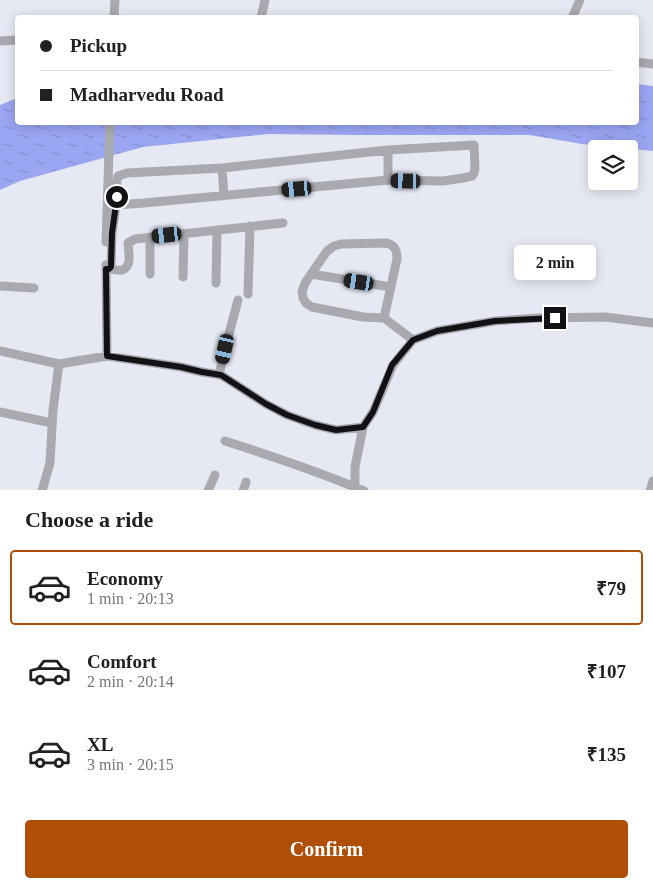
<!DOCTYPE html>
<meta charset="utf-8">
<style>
:root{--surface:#fff;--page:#f6f6f6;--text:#202124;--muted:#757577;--line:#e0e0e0;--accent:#ae4e07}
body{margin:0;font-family:Georgia,serif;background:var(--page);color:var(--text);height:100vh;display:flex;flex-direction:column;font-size:19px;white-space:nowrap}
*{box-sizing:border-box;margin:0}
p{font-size:16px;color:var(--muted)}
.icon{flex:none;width:28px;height:28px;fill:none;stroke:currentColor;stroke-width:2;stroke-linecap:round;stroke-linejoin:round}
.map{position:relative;height:490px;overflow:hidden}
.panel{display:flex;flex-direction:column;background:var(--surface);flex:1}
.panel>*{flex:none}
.banner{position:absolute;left:15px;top:15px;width:624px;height:110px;border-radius:5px;box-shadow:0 2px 12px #0003;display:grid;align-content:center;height:110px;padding:0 25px;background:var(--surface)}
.fabs{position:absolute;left:588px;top:140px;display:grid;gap:10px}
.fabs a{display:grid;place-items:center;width:50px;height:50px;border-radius:5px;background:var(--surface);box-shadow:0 2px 12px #0003;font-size:25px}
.end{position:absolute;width:22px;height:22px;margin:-11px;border:6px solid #121216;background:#fff;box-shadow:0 0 0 2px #fff}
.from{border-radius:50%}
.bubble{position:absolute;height:35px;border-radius:5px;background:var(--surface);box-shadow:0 2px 12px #0003;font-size:16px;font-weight:800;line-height:35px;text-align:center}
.car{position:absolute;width:15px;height:30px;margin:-15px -8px;border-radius:6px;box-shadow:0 0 4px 1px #0007;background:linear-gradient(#222 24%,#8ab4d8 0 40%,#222 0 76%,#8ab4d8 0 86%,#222 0)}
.banner b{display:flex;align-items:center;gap:18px;height:48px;font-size:19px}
.banner b+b{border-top:1px solid var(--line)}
.banner i{width:12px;height:12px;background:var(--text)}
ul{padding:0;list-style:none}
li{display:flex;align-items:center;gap:15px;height:75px;margin:0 10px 8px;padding:0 15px;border:2px solid transparent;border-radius:5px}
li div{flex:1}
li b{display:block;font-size:19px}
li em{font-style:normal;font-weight:800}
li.on{border-color:var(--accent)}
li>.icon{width:45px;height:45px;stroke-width:1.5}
h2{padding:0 25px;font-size:22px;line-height:60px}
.action{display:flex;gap:10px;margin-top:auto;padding:10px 25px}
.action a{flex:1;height:58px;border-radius:5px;background:var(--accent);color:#fff;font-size:20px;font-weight:800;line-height:58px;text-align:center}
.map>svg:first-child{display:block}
.water{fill:url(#water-ripples)}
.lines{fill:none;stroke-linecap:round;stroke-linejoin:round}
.minor{stroke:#a9aaaf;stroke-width:9}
.route{stroke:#121216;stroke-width:6}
</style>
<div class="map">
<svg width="653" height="491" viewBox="0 0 653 491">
<defs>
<pattern id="water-ripples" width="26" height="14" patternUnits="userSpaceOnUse" patternTransform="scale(1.25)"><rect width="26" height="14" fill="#9ba6f3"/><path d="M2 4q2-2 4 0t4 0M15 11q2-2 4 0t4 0" fill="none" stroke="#848ed0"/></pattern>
</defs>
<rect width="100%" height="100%" fill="#e6e8f3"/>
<!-- water -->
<path class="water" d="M636,84L653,86V151L582,144L530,135H363L268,134L143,147L20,181L0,190V105L17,98L18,122H636Z"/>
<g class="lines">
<!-- minor -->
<path class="minor" d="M114,18L115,0
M261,18L265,0
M572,18L580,0
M0,41L18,40
M636,62L653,64
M222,168L224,196
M388,180V150
M106,242L110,122
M386,243C395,245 397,250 397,259L384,318L363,317L312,307L306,303L303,298L302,292L305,283L327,251L334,246L341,244Z
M106,265L107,356
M106,269H109L111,267L112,233L116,205L117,180L118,176L127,173L222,168L388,150L474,145L475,168L474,173L472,176L463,178L443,181L388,180L144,203L116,205
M109,269C113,269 119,271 122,270C133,267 128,250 128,243L135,239L283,223
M150,274V237
M311,274L391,287
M183,277L184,234
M216,283L217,230
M0,286L34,288
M248,294L250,226
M384,318L413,340
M0,351L59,364L107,356L181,367L202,372L221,375L266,404L287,415L315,425L336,430L363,427L373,412L393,365L413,340L437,331L495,321L538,318L605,317L653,323
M219,375L225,349L238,300
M0,412L52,423
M225,441C272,456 318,471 364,491
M42,491L50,463L53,410L59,364
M208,491L215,475
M243,491L246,482
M353,491L355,487V467L363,427
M650,491L653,481"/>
</g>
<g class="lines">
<!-- route -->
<path class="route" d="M117,197L112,233L111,267L109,269H106L107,356L181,367L202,372L221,375L266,404L287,415L315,425L336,430L363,427L373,412L392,365L413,340L437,331L495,321L555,318"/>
</g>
</svg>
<div class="fabs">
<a><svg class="icon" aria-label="layers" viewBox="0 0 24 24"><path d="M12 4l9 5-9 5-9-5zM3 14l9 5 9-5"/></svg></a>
</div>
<i class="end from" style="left:117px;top:197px"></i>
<i class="end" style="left:555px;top:318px"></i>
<div class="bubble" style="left:514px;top:245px;width:82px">2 min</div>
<i class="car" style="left:406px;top:181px;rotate:271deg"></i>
<i class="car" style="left:297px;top:189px;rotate:265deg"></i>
<i class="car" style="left:167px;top:235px;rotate:264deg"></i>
<i class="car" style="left:359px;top:282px;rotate:279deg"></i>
<i class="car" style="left:225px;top:349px;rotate:193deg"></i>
<div class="banner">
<b><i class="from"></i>Pickup</b>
<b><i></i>Madharvedu Road</b>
</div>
</div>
<section class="panel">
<h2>Choose a ride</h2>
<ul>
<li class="on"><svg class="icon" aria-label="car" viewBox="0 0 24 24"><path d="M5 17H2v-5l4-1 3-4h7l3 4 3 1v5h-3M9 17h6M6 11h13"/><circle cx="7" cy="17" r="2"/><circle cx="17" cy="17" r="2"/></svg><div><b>Economy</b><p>1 min · 20:13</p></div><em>₹79</em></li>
<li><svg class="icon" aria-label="car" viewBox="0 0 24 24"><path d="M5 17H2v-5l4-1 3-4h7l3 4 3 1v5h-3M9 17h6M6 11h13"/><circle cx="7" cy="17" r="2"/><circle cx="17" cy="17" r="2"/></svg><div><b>Comfort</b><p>2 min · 20:14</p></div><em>₹107</em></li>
<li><svg class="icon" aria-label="car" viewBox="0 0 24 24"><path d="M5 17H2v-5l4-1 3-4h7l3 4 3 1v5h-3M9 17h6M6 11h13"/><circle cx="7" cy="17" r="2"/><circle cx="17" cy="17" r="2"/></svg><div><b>XL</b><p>3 min · 20:15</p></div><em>₹135</em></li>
</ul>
<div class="action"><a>Confirm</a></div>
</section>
